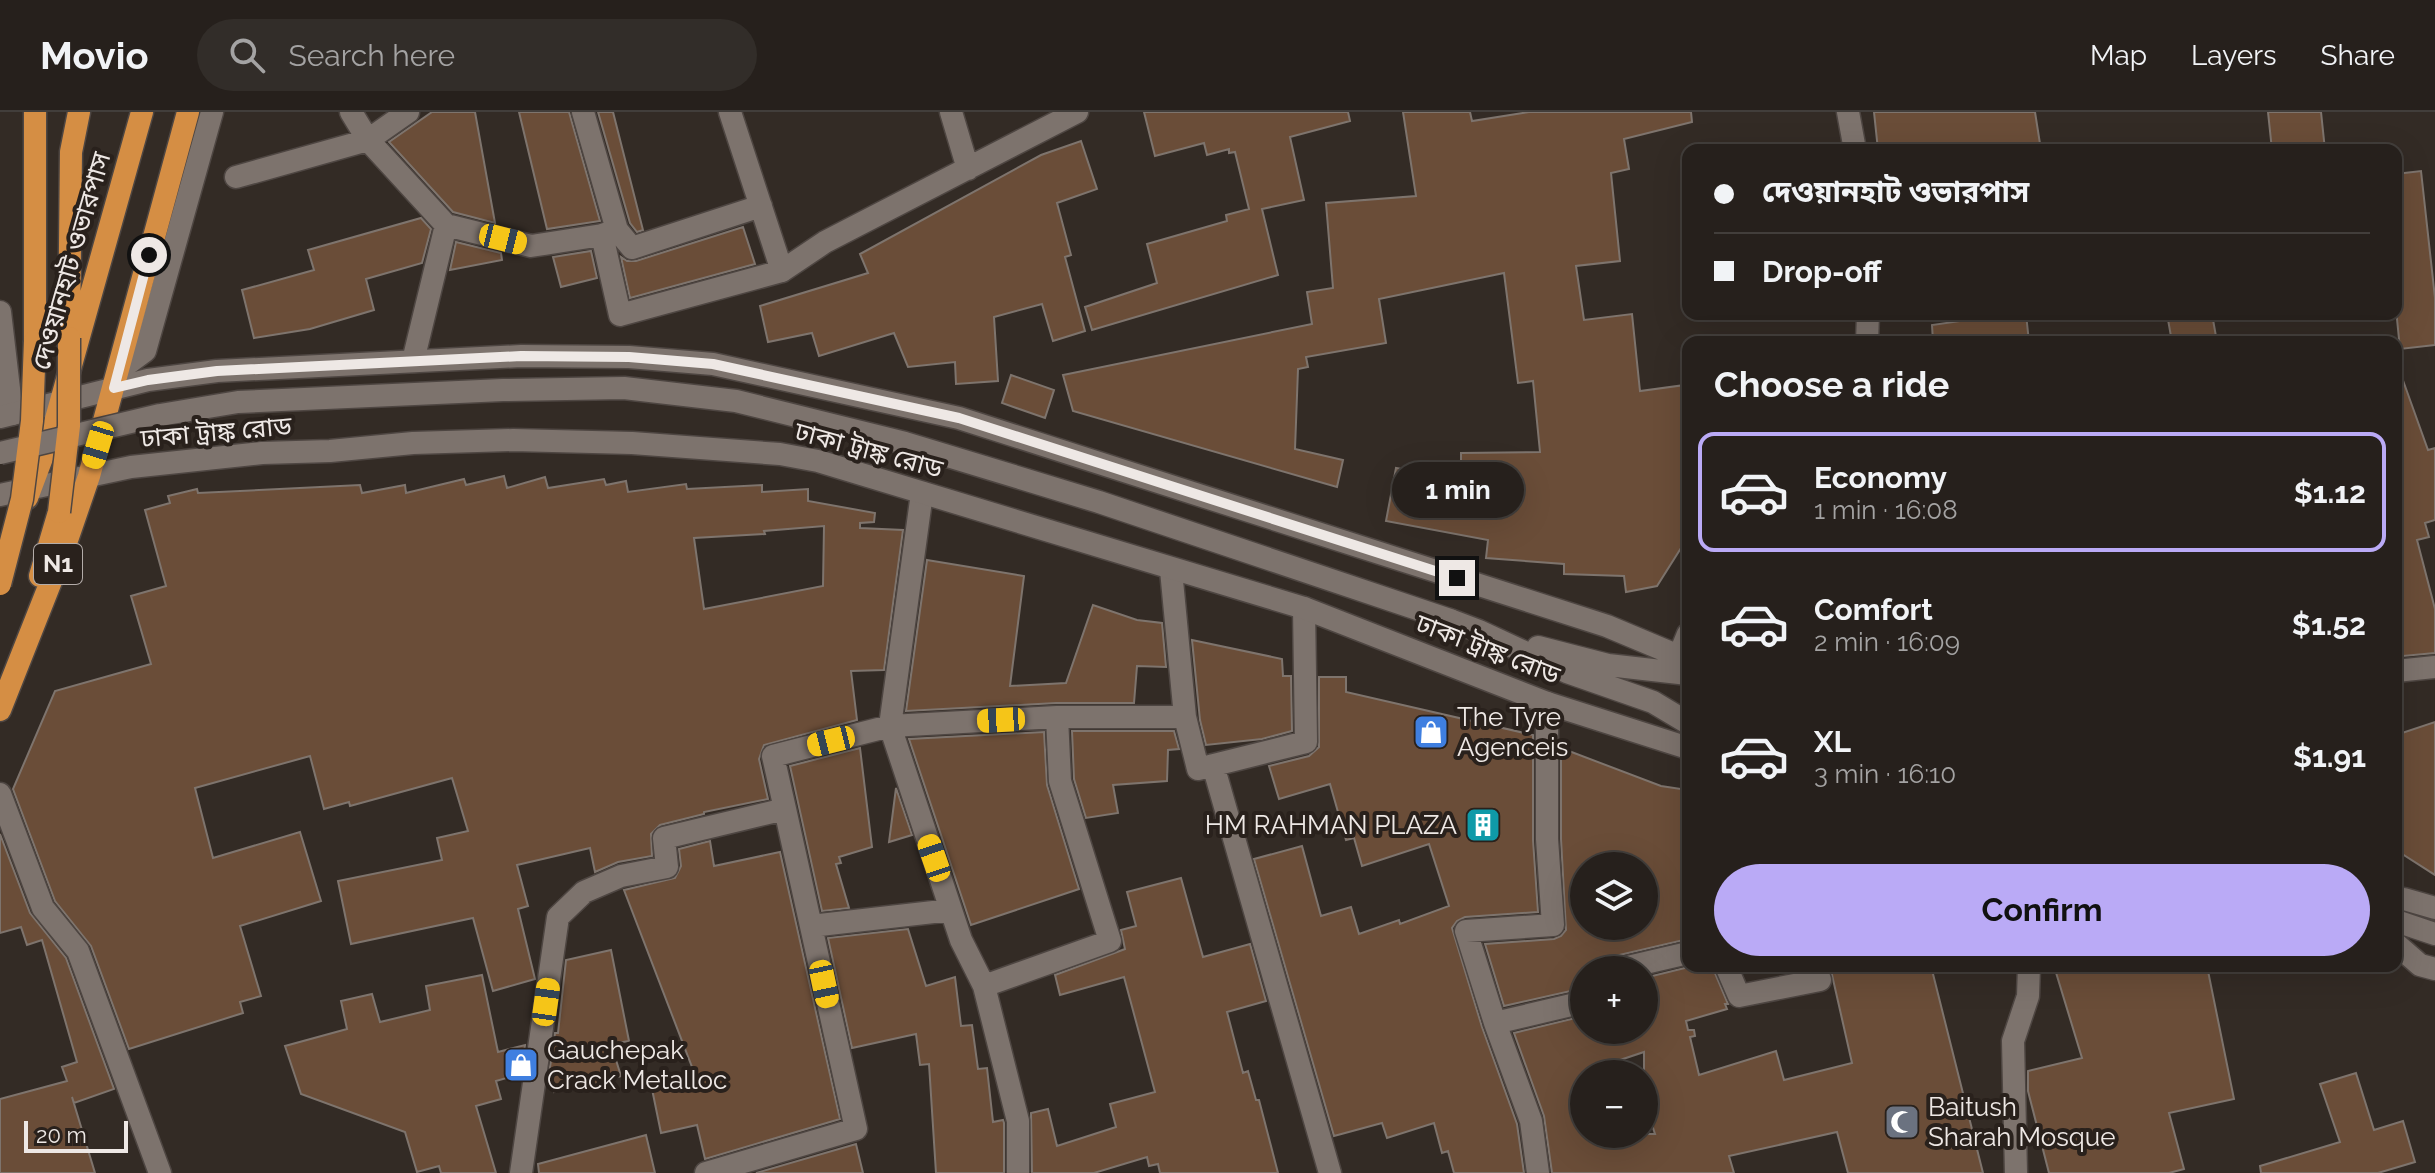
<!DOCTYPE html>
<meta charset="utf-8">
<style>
:root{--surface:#26201c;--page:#322d29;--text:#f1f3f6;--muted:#a4a3a3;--line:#423e3b;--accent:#baaaf6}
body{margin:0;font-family:Raleway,"Noto Sans Bengali",sans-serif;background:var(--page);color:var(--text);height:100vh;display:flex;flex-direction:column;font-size:30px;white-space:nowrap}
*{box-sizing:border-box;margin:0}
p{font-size:26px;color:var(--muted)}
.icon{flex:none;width:44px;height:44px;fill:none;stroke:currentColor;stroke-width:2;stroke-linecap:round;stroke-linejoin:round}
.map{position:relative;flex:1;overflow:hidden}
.panel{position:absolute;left:1682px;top:224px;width:720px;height:636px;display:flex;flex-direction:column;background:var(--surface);border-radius:16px;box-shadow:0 8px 32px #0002,0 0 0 2px var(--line)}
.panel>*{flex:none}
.hud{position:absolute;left:1682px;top:32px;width:720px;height:176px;border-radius:16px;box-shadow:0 8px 32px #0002,0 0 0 2px var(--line);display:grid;align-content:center;height:176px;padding:0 32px;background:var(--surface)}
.fabs{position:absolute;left:1570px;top:740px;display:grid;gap:16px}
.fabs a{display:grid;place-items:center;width:88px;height:88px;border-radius:50%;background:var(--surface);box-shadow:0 8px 32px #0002,0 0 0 2px var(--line);font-size:40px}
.scale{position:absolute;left:24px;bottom:20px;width:104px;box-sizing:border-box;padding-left:8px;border:4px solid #eee8e5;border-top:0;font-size:22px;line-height:28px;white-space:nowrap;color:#eee8e5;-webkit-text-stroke:6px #29211c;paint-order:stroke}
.end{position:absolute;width:36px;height:36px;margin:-18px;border:10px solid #eee8e5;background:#111;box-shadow:0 0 0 4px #111}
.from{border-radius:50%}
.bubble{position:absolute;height:56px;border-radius:28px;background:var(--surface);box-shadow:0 8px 32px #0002,0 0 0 2px var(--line);font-size:26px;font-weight:700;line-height:56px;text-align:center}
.car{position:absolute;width:24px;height:48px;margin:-24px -12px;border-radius:10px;box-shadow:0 0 6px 2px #0007;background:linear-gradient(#f5c518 24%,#345 0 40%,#f5c518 0 76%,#345 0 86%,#f5c518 0)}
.hud b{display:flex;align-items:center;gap:28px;height:76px;font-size:30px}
.hud b+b{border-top:2px solid var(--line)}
.hud i{width:20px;height:20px;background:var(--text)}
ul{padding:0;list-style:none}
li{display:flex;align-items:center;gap:24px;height:120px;margin:0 16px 12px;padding:0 16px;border:4px solid transparent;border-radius:16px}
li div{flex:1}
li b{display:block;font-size:30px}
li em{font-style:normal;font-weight:700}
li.on{border-color:var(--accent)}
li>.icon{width:72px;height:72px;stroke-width:1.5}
h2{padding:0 32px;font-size:36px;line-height:96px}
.primary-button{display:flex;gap:16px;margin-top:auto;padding:16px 32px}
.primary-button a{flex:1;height:92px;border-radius:48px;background:var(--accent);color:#111;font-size:32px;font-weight:700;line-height:92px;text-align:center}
header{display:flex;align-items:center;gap:48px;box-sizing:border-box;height:112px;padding:0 40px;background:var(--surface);border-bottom:2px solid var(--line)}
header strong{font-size:38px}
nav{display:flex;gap:44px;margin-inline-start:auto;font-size:28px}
.search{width:560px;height:72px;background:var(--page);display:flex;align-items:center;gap:20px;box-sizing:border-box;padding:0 28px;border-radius:44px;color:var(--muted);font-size:30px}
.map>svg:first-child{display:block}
.building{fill:#6a4d38;stroke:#7e746d;stroke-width:2;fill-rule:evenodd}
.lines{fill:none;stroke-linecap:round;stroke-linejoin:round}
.minor-casing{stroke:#4e4642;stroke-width:25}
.secondary-casing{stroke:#4e4642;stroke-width:25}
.trunk-casing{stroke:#4e4642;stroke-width:25}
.minor{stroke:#7d736d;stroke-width:22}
.secondary{stroke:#7d736d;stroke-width:22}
.trunk{stroke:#d58e44;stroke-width:22}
.secondary-bridge-casing{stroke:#4e4642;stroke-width:25;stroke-linecap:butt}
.trunk-bridge-casing{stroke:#4e4642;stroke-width:25;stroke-linecap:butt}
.secondary-bridge{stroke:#7d736d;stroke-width:22}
.trunk-bridge{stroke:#d58e44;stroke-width:22}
.route{stroke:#eee8e5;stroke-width:10}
.labels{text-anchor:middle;stroke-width:8;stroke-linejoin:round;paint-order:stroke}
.shield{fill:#29211c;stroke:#b3aca9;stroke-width:2}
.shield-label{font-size:24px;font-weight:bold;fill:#eee8e5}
.street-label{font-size:26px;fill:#eee8e5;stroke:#29211c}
.poi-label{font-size:26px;fill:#eee8e5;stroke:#29211c;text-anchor:start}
</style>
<header>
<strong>Movio</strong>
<div class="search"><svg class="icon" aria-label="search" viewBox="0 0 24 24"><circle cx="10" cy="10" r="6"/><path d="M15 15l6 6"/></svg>Search here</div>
<nav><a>Map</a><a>Layers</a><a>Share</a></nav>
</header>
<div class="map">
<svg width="2435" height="1061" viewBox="0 0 2435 1061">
<rect width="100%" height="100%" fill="#332b25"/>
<!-- building -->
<path class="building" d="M432,0H475L495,111L453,100L389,30Z
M519,0H569L600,109L547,117Z
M598,0H613L643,118L637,120L630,111Z
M1144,0H1348L1350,9L1290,25L1304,88L1262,97L1278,163L1092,218L1085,195L1157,171L1147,132L1227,109L1226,103L1249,97L1235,40L1229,41V37L1207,43L1204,31L1155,44Z
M1403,0H1470L1472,9L1529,0H1691L1692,10L1624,27L1629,57L1611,61L1620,149L1576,154L1584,208L1632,202L1640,279L1685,273L1688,300V425L1657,474L1626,480L1624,464L1564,462V452L1486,446L1488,428L1386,409L1396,356L1461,368V341L1540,340L1533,269L1518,271L1504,161L1379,187L1386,231L1306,245L1308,255L1298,257L1295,337L1343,348L1337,375L1073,299L1063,263L1312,212L1307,180L1333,176L1326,91L1416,84Z
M1874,0H2035L2041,38H1878Z
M2268,0H2321L2325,38H2272Z
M1081,29L1097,77L1057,91L1071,143L1065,145L1085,219L1053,229L1042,192L994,205L998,269L956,272L955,250L908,255L894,221L819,244L812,221L768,230L760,194L868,161L860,142L1041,43Z
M2421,59L2435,186V233L2400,237L2396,197V62Z
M421,106L431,117L422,151L366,167L374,198L310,217L254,226L242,178L314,158L308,138Z
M743,115L755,152L630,186L621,145L627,149H636Z
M456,130L501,141L502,148L450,158Z
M591,139L597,166L561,175L553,145Z
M1994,202H2026L2029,230H1933L1932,213L1995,204Z
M2167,202H2212L2217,230H2172Z
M2400,260L2428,338L2435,336V408L2425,411L2429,425L2417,428L2435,497V541L2403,544L2396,511V261Z
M1011,263L1054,278L1045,306L1002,291Z
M504,364L507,376L545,365L548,376L604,367L606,373L626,369L628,380L686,372L687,377L762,373V380L808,377V389L875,401L874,410L860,411V416L903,418L884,558L851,559L857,608L764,633L759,647L768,687L704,700V702L660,713L651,722L652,744L618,750L595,760L590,736L517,753L528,794L518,797L535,867L493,879L473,806L351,832L338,769L442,748L437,726L468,719L452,666L350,694L349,690L324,697L310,644L195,676L213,746L300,720L321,789L240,814L261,884L240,890L243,901L129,937L91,834L55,789L13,677L55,579L151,552L131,484L166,474L145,398L170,391L168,384L197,377L198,381L360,373L362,381L405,373L406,381L464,367L466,373ZM824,414L823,474L704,497L694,426L765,422L764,419Z
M927,448L1024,464L1010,574L1066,571L1093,493L1137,508L1162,511L1166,555L1137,554L1134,591H1056L906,599Z
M1192,528L1282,547L1283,564H1291L1292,619L1262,627L1206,633L1200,608Z
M1319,565H1346V580L1533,623V728L1538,800L1465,805L1457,809L1452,816L1482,915L1517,1012L1524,1061H1454L1448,1039L1442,1041L1434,1011L1387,1026L1382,1011L1334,1024L1254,747L1302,734L1321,804L1351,795L1359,822L1399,808L1400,812L1449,794L1429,732L1362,754L1354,726L1346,728L1330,672L1279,687L1269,654L1309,644L1319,635Z
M2435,610V763L2396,738V623Z
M1072,619H1174L1179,637L1168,638L1167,669L1113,673L1118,701L1086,706L1074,667Z
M1044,620L1047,673L1079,777L971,813L909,627Z
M860,636L872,735L839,745L841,751L836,752L849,796L822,799L790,654Z
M1561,636L1661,674L1688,678V827L1611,845L1605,848L1601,858H1584V876L1504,894L1485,832L1554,827L1561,824L1566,818L1561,727ZM1584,754H1644V814H1584Z
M896,676L912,723L889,730Z
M0,722L30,801L66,846L114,977L74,991L72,985L95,1061H0V987L67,969L62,955L77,950L42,828L27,833L21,815L0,821Z
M710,729L714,754L780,740L840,1007L705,1047L697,1013L661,1021L652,977L697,968L624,778L675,766L681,754L679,737Z
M1181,766L1203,845L1250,832L1266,889L1227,900L1243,961L1248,959L1256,988H1259L1278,1061H1160L1158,1052L1149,1054L1147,1045L1094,1061H1032L1031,1001L1048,997L1057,1034L1116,1015L1110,992L1155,980L1124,865L1060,883L1055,863L1125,837L1121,818L1136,814L1127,780Z
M908,817L926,874L955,865L961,914L972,913L978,957L987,956L993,1010L1003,1008L1004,1011V1061H936L929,952L920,953L916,922L852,936L828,826Z
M611,838L629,929L611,932L621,964L586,975V972L554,980L549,962L555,921H558L566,848Z
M1693,854H1712L1728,892H1725L1727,897L1686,909L1688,918H1694L1695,924L1690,925L1699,963L1776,939L1784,968L1852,951L1830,854H1931L1983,1061H1848L1837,1020L1729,1044L1734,1061H1552L1544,1004L1514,921L1584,904V918H1644V866ZM1644,940V988L1655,1022H1584V960Z
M2054,854H2207L2234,987L2169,1001L2184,1057L2169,1061H2049L2028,979V959L2082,946Z
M482,863L498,940L525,933L521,962L496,969L501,987L476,994L496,1061H441L439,1054L417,1060L405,1020L301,982L285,934L347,917L341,889L372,882L380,910L430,898L426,874Z
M2356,961L2374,1018L2403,1009L2415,1050L2378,1061H2261L2260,1054L2340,1030L2320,972Z
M646,1023L655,1061H539L538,1052Z
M856,1032L863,1061H756Z"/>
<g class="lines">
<defs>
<path id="minor" d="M351,0L368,28L446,113L531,134L602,123
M583,0L617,118L602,123L620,203L782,159L825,130L1077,0
M730,0L782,159
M951,0L968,57
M1848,0L1855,38
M236,65L368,28L408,0
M617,118L632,136L761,94
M0,200L12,302
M1867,230L1868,202
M413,249L446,113
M118,259L145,239L212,0
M922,381L890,614L961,828L984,874L1018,1009V1061
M1679,544L1688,522
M2396,559L2435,555
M1057,605H1185L1171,458
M1185,605L1198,657L1306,630L1304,496
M1213,653L1330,1061
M0,682L43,796L78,839L160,1061
M811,814L951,798
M1726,854L1739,884L1820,868L1815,854
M1615,858L1688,841
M1495,911L1466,819L1553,813L1547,727V591
M521,1061L558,805L584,780L621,764L667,755L664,726L785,697L773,644L890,614L1057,605L1060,669L1110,829L984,874
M706,1061L856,1017L785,697
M1538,1061L1531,1009L1495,911L1584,890
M2016,1061L2013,929L2028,884L2029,854"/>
<path id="secondary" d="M0,305L148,268L217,259L521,244L629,245L713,252L959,306L1607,514L1688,548
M0,383L131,355L262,341L330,339L413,331L513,328L632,331L780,342L818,349L1304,496L1547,591L1688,636
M1450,508L1479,519L1567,560L1653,590L1688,611
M1538,535L1608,553L1688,562
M2396,788L2404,787L2435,796
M2396,809L2435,822
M2396,832L2420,853L2435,857"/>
<path id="trunk" d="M69,226L71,40L79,0
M35,229V0
M27,386L54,314L142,0
M40,464L59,400
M0,598L65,434L89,364L188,0"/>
</defs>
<!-- minor casing -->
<use href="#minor" class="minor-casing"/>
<!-- secondary casing -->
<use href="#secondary" class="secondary-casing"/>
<!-- trunk casing -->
<use href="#trunk" class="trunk-casing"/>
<!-- minor -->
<use href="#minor" class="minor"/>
<!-- secondary -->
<use href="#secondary" class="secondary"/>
<!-- trunk -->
<use href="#trunk" class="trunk"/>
<defs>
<path id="secondary-bridge" d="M0,341L160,303L238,290L503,278L624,276L736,289L905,331L1099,390L1450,508"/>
<path id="trunk-bridge" d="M59,400L69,314V226
M0,472L22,387L32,309L35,229"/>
</defs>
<!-- secondary-bridge casing -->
<use href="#secondary-bridge" class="secondary-bridge-casing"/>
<!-- trunk-bridge casing -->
<use href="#trunk-bridge" class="trunk-bridge-casing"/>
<!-- secondary-bridge -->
<use href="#secondary-bridge" class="secondary-bridge"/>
<!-- trunk-bridge -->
<use href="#trunk-bridge" class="trunk-bridge"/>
</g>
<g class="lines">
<!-- route -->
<path class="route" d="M149,143L114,276L148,268L217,259L521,244L629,245L713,252L959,306L1457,466"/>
</g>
<!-- icons -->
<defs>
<symbol id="shop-square" viewBox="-11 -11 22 22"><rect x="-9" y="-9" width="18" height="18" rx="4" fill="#3f7fe0" stroke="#29211c"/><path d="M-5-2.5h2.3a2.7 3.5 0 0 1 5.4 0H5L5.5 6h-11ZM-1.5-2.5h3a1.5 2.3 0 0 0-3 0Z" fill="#fff"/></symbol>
<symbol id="building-square" viewBox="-11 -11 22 22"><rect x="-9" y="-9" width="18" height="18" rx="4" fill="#0f9aa8" stroke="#29211c"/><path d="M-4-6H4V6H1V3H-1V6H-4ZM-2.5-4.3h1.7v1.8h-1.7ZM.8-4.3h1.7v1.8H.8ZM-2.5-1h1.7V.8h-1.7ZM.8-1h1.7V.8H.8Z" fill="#fff"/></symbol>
<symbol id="mosque-square" viewBox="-11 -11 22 22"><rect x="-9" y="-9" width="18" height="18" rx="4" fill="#6b7280" stroke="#29211c"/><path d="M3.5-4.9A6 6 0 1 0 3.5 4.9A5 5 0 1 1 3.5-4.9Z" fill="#fff"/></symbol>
</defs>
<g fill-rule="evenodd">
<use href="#shop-square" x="1411" y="600" width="40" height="40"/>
<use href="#building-square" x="1463" y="693" width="40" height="40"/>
<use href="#shop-square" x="501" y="933" width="40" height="40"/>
<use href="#mosque-square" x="1882" y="990" width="40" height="40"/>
</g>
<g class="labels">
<!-- shield labels -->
<rect class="shield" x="34" y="432" width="48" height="40" rx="6"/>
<g class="shield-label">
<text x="58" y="460">N1</text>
</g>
<!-- street labels -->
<g class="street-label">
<text transform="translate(71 149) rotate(-74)" y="9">দেওয়ানহাট ওভারপাস</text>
<text transform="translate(216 320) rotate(-5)" y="9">ঢাকা ট্রাঙ্ক রোড</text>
<text transform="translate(869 338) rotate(15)" y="9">ঢাকা ট্রাঙ্ক রোড</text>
<text transform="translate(1488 537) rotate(21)" y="9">ঢাকা ট্রাঙ্ক রোড</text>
</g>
<!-- poi labels -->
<g class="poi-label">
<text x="1457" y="614">The Tyre<tspan x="1457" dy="30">Agenceis</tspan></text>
<text x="1457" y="722" text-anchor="end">HM RAHMAN PLAZA</text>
<text x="547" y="947">Gauchepak<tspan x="547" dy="30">Crack Metalloc</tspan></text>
<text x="1928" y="1004">Baitush<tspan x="1928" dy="30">Sharah Mosque</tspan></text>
</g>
</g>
</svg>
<div class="fabs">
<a><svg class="icon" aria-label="layers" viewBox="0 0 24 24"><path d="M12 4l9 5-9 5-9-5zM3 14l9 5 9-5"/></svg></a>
<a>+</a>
<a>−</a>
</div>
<div class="scale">20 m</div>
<i class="end from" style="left:149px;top:143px"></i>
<i class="end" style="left:1457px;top:466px"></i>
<div class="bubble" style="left:1392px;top:350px;width:132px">1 min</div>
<i class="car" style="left:503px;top:127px;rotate:104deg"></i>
<i class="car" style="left:98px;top:333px;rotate:197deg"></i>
<i class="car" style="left:1001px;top:608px;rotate:267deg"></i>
<i class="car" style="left:831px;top:629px;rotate:256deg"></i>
<i class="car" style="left:934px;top:746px;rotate:341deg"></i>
<i class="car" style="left:824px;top:872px;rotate:168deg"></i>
<i class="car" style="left:546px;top:890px;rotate:8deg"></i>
<div class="hud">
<b><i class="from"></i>দেওয়ানহাট ওভারপাস</b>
<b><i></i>Drop-off</b>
</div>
<section class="panel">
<h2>Choose a ride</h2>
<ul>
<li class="on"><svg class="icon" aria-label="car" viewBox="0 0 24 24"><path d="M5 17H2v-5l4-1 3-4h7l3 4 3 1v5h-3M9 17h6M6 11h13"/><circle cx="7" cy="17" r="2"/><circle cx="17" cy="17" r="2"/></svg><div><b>Economy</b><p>1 min · 16:08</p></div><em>$1.12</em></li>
<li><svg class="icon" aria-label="car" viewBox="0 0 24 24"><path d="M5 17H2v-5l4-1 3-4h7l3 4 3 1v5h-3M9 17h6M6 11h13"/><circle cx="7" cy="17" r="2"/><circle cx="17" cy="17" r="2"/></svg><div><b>Comfort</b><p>2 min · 16:09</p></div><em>$1.52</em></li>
<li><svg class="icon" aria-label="car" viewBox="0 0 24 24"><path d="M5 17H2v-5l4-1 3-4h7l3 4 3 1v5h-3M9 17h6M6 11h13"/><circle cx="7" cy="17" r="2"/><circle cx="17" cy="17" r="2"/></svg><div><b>XL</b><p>3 min · 16:10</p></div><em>$1.91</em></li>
</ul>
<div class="primary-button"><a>Confirm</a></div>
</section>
</div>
